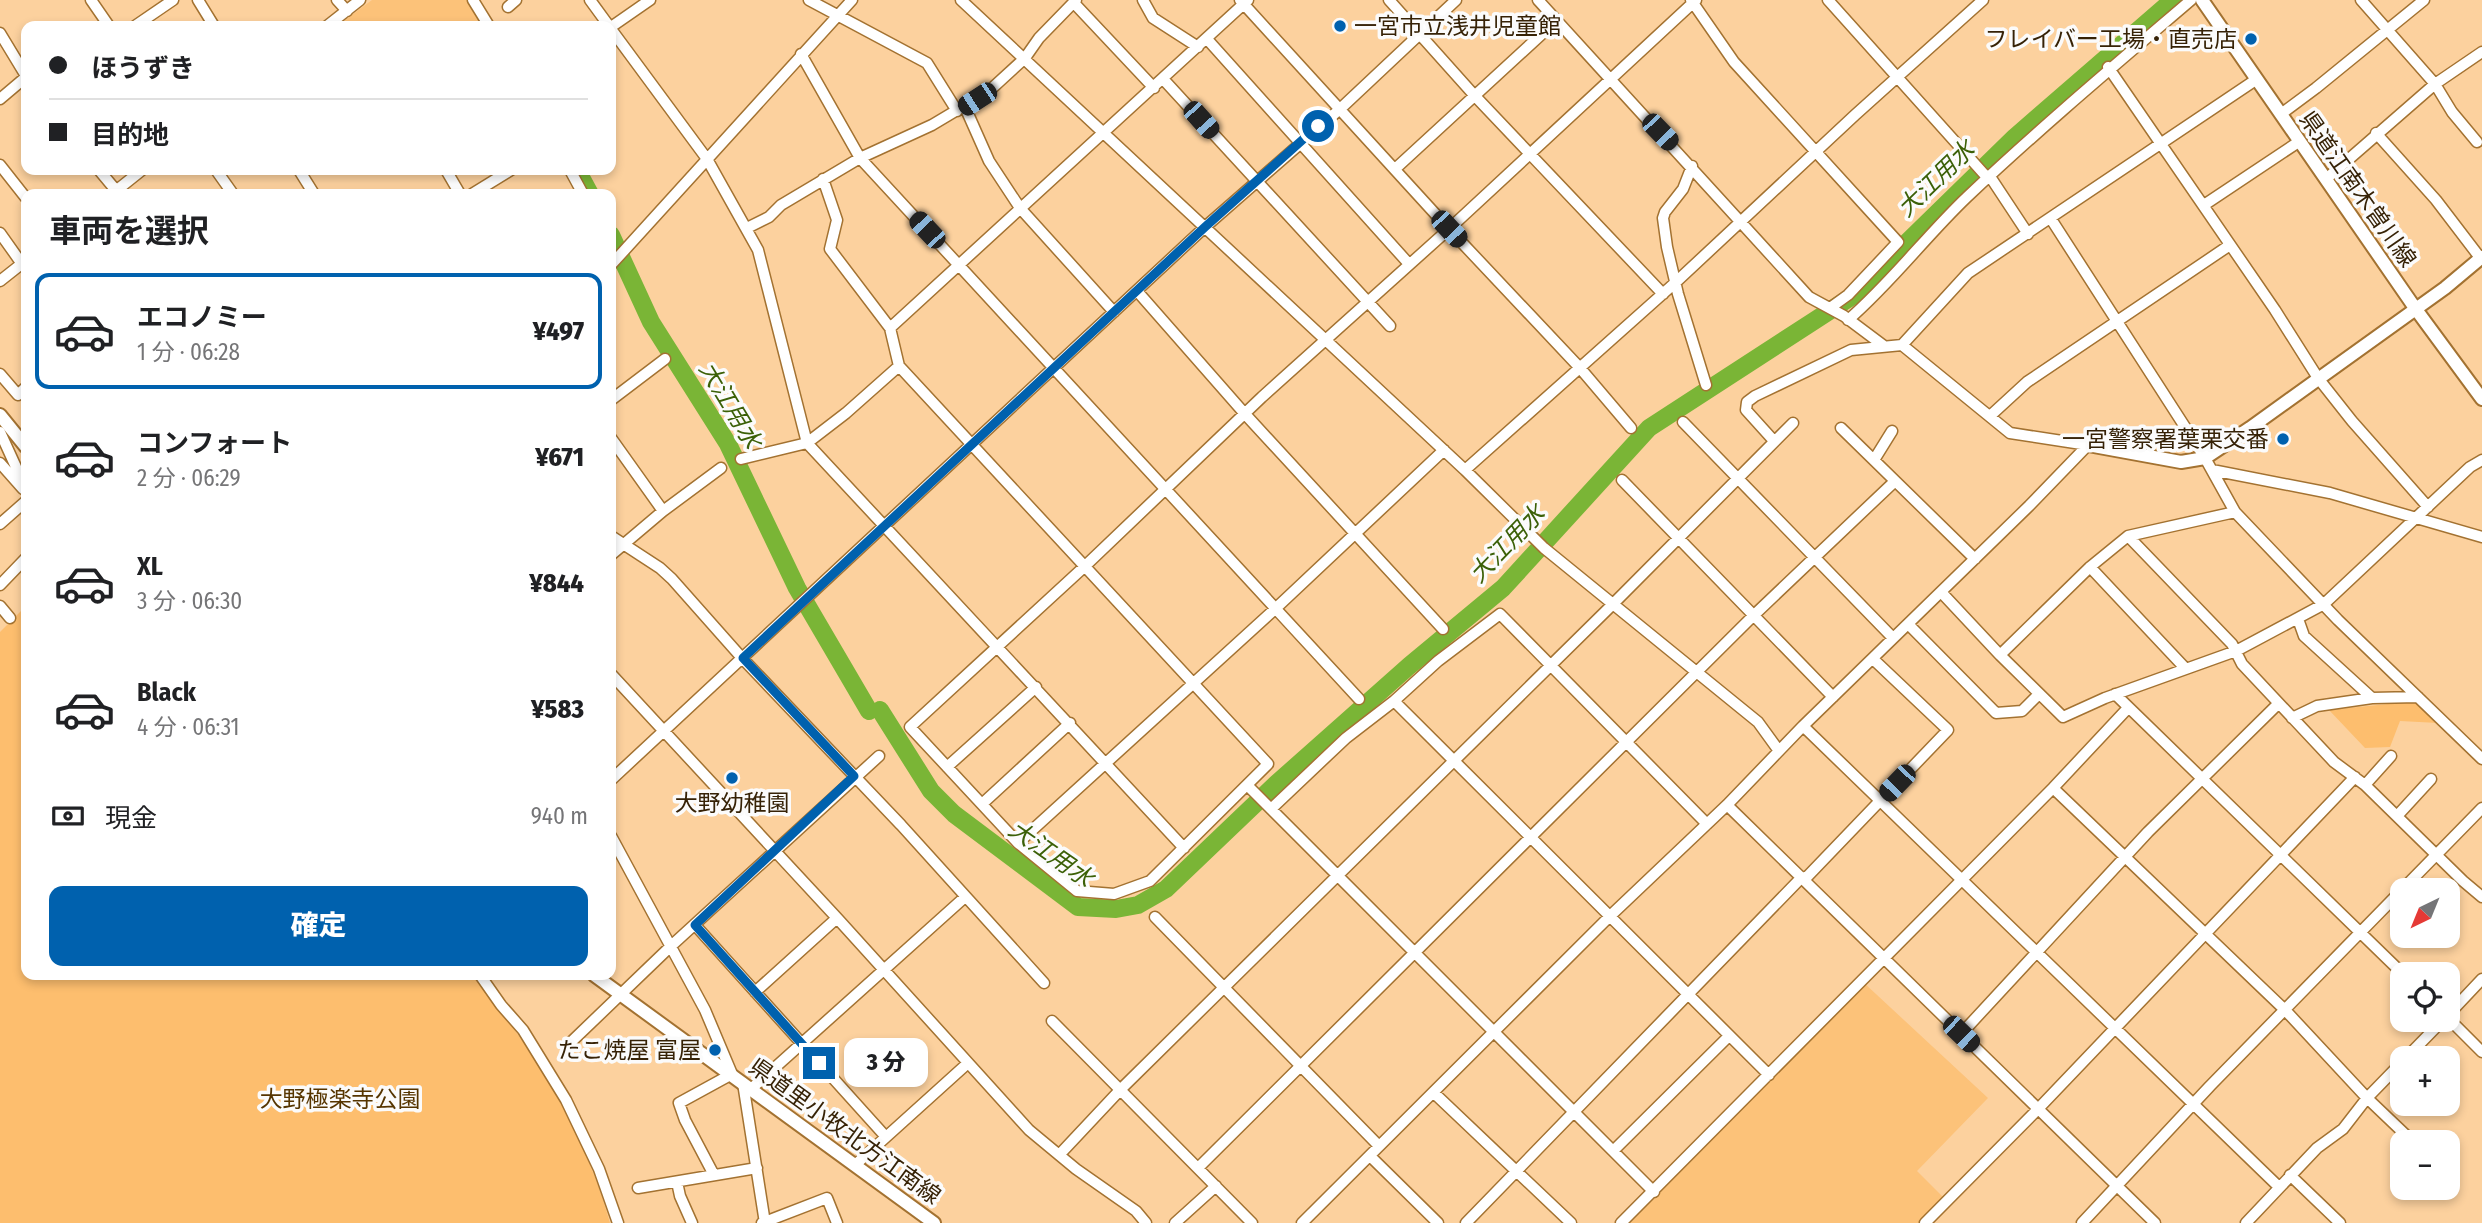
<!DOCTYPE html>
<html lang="ja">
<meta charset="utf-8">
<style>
:root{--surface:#fff;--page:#f2f2f2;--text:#202124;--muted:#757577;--line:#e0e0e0;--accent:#0061ae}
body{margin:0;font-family:"Fira Sans Condensed","Noto Sans JP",sans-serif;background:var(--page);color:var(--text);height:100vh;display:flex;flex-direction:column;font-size:26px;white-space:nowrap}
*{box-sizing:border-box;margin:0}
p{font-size:23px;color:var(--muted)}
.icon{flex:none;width:38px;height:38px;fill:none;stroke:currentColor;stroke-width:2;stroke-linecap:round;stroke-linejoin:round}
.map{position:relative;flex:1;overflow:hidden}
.details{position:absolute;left:21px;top:189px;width:595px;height:791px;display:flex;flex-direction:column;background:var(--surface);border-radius:14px;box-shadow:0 4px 10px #0003}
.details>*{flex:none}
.banner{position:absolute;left:21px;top:21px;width:595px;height:154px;border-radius:14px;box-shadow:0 4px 10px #0003;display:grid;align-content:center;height:154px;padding:0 28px;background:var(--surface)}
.needle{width:46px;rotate:223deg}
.buttons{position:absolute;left:2390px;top:878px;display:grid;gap:14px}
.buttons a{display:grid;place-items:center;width:70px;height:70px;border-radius:14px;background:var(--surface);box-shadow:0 4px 10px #0003;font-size:35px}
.end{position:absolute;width:32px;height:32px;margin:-16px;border:9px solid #0061ae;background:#fff;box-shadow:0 0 0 4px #fff}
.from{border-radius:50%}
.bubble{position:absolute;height:49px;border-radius:14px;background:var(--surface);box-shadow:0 4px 10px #0003;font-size:23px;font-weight:800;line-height:49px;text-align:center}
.car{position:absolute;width:21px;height:42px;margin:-21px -10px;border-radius:9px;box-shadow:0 0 5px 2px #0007;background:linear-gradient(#222 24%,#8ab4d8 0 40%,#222 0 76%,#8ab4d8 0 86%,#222 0)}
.banner b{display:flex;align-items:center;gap:24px;height:66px;font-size:26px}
.banner b+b{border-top:2px solid var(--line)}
.banner i{width:18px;height:18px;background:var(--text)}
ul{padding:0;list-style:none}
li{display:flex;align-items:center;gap:21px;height:116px;margin:0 14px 10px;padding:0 14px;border:4px solid transparent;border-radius:14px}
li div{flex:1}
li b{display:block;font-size:26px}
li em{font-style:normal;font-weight:800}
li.active{border-color:var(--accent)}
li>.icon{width:63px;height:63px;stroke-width:1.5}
h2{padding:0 28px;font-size:32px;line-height:84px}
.pay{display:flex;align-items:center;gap:18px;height:77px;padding:0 28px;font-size:26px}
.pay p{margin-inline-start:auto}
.primary-button{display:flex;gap:14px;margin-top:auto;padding:14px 28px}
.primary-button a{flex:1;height:80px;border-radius:14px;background:var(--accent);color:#fff;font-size:28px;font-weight:800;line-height:80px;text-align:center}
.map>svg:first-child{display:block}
.built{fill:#fcc279}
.green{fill:#fdbe6e}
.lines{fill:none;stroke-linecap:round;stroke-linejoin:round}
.river{stroke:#7ab536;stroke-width:18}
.minor-casing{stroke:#a37231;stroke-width:13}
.major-casing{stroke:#a37231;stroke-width:16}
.minor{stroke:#fff;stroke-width:10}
.major{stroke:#fff;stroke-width:12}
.route{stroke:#0061ae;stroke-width:9}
.poi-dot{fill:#0061ae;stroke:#fbfbfb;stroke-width:2.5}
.labels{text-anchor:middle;stroke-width:7;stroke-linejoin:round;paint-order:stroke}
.poi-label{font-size:23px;fill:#362206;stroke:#fbfbfb;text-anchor:end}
.street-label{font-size:23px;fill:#362206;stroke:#fbfbfb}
.park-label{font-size:23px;fill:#563500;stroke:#fbfbfb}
.water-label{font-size:24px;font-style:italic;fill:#3b6007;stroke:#fbfbfb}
</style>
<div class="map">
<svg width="2482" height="1223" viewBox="0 0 2482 1223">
<rect width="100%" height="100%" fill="#fcd19e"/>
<!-- built -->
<path class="built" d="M372,0H468L483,26H337Z
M1863,982L1988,1098L1917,1171L1944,1198L1919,1223H1630Z"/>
<!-- green -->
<path class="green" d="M26,606V975H472C488,996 506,1017 521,1039C558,1090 594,1163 610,1223H0V632Z
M2417,701L2438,723L2400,721L2390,747L2365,748L2329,710Z"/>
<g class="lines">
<!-- river -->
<path class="river" d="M577,170L590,194
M611,235L651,322L728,444L797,588L869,711
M880,710L931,791L954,814L1078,907L1116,909L1138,905L1166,889L1276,784L1409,666L1503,588L1649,428L1851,297L2015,137L2173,0"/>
<defs>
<path id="minor" d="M91,0L109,26
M198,0L214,26
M337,0L347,11
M473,0L489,26
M590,0L609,26
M809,0L927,63L957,111
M961,0L1465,470L1544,548L1758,722L1779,751
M1143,0L1153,18L1198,47
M1240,0L1449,229L1580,368L1631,428
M1389,0L1474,95L1663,294
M1538,0L1809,297L1844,316L1884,346
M1691,0L1734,62L1898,242L1848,295L1830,308
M1828,0L1984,174L1991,178L2028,234
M2361,0L2435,84L2452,112L2477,142
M1074,3L1154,88
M508,7L516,0
M135,26L173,0
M327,26L360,0
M611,27L650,0
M611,29L707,159L758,250L807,443L1184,848
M0,33L26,76
M1207,39L1409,264
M801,54L860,158L1359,699
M2108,67L2275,310L2318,378L2352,421L2428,507
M1164,80L1390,326
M0,99L26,77
M965,107L989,161L1020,208L1114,312
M2281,114L2316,88L2424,0
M2376,133L2436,200L2481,259
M0,165L26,198
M1692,166L1683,189L1665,212L1663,218L1667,247L1678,294L1706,385
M1395,169L1557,20
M99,170L119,194
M216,170L233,194
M299,170L314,194
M446,170L460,194
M570,170L583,194
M823,179L837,220L830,249L890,328L899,366L1268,764L1150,881L1114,894L1077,891L1018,843L910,727L1084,567L1262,397L1449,229L1696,0
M2326,179L2435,84L2482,52
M112,194L142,170
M472,194L511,170
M2204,205L2300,141
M2051,219L2205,458L2235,512L2338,620L2482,759
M747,228L769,217L781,205L860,158L932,125L989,91L1025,58L1039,38L1076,0
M0,233L22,264
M611,265L852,0
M0,281L24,262
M1137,291L1245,414L1443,629
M1848,320C1891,283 1926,236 1967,197C2039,129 2115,65 2191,0
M890,328L1248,0
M1902,345L2010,433L2088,445
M0,374L18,395L26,387
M611,400L665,359
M1990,416L2027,382L2230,245
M1683,422L1893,638
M1841,428L1975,559
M0,432L26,489
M611,438L663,511
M1774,441L1746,410L1747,402L1755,396L1851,350L1902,345L1968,273L2257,79
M741,459L807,443L846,413L899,366
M1874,460L1892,431
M0,463L23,489
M1465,470L1676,282L1855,115L1983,0
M2212,470L2330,493L2482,537
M1622,480L1833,697
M0,524L26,501
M611,536L660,568L672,579L742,658L901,825L1044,983
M2128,536L2232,644L2242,664L2334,762L2365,785L2463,881L2482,897
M611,555L663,511L721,468
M2090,567L2185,668
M0,585L26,558
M1941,592L2000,655L2090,567L2128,536L2235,512
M0,606L10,618
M2298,619L2304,636L2372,698
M1908,624L1996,713L2022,711L2039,694
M2000,655L2063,717L2105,698L2236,651L2324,604L2470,467L2482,460
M611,674L837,918L1029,1130L1076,1169L1136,1211L1146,1223
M2115,694L2404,975
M1394,701L1769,1075
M2292,718L2317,706L2372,698L2418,697
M1803,726L2279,1187
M947,767L1036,687
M611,780L1205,227L1340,109L1456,0
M1247,785L1654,1192
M2365,785L2391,756
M2053,788L2286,1011L2367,1098L2343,1129L2317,1148L2246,1223
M982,804L1070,723
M1727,805L2155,1223
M1271,809L1346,738L1394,701L1438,661L1500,614L1707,824
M2397,816L2431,779
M611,836L705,1010L732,1074L679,1103L685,1120L714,1175
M1018,843L1275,609L1444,450
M1804,880L1948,730L1873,659
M1155,917L1379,1146
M695,925L886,1137
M480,975L501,1005L523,1030L566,1100L599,1169L618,1223
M755,992L837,918
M2448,1015L2482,979
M2448,1018L2482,1052
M1052,1021L1252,1223
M1961,1034L2148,832L2278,704
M569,1044L671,946L879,756
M2405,1059L2443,1020
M2403,1061L2367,1098L2410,1139
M743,1083L765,1223
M751,1089L965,897
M1434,1093L1571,1223
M1613,1151L1729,1036
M1060,1154L1121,1089L1612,605L1793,423
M1370,1156L1438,1223
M855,1165L968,1063
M1199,1167L1754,615L1894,482
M2290,1175L2340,1223
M677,1182L680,1196L692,1223
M638,1188L757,1168
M762,1223L827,1198L837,1223
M1175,1223L1216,1186
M1302,1223L1609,917L1727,805L1803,726L2029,506L2088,445
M1466,1223L1802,877
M1621,1223L2053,788L2128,708
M1925,1223L2038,1109L2355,777
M2082,1223L2210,1086L2482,808"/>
<path id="major" d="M2202,0L2415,308L2482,399
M0,415L26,447
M2088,445L2181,462L2205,458L2250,428L2445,288L2482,257
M594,975L934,1223"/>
</defs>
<!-- minor casing -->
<use href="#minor" class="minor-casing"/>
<!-- major casing -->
<use href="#major" class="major-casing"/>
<!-- minor -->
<use href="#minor" class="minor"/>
<!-- major -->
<use href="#major" class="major"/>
</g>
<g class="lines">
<!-- route -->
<path class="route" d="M819,1063L695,925L854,776L743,658L1205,227L1318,126"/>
</g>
<!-- markers -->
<g class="poi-dot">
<circle cx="1340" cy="26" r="7"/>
<circle cx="2251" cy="39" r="7"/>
<circle cx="2283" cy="439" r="7"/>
<circle cx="732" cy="778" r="7"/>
<circle cx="715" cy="1050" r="7"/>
</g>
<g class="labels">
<!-- poi labels -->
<g class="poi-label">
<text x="1354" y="34" text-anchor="start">一宮市立浅井児童館</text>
<text x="2237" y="47">フレイバー工場・直売店</text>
<text x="2269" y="447">一宮警察署葉栗交番</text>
<text x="732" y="811" text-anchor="middle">大野幼稚園</text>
<text x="701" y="1058">たこ焼屋 富屋</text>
</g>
<!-- street labels -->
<g class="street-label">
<text transform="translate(2358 189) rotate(55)" y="8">県道江南木曽川線</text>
<text transform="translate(845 1131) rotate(36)" y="8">県道里小牧北方江南線</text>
</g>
<!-- park labels -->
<g class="park-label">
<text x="340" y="1107">大野極楽寺公園</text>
</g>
<!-- water labels -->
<g class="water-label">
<text transform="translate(1936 179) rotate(-44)" y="8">大江用水</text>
<text transform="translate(730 405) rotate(59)" y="8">大江用水</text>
<text transform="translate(1507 544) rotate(-46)" y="8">大江用水</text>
<text transform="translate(1051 854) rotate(35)" y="8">大江用水</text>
</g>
</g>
</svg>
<div class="buttons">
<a><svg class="needle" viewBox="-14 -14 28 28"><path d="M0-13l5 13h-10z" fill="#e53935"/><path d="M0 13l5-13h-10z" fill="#757577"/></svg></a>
<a><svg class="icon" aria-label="locate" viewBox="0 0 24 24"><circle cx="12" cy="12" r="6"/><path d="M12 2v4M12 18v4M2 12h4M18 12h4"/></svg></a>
<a>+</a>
<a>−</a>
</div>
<i class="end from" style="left:1318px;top:126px"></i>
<i class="end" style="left:819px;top:1063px"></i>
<div class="bubble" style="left:844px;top:1038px;width:84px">3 分</div>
<i class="car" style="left:977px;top:99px;rotate:237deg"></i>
<i class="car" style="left:1201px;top:120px;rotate:138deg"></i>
<i class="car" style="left:1660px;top:132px;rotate:136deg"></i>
<i class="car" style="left:1449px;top:229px;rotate:137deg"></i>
<i class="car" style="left:927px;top:230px;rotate:317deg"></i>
<i class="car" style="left:1897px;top:783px;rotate:224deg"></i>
<i class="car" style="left:1961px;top:1034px;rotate:134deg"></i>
<div class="banner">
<b><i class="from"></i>ほうずき</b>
<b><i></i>目的地</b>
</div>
<section class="details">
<h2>車両を選択</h2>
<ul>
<li class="active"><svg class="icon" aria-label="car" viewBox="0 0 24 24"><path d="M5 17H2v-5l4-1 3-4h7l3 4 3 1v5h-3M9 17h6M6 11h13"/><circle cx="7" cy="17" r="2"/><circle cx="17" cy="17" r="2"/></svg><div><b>エコノミー</b><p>1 分 · 06:28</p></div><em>¥497</em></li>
<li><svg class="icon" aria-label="car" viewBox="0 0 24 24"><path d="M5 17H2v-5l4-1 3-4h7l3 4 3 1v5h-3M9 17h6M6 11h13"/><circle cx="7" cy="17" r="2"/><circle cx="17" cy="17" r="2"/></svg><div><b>コンフォート</b><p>2 分 · 06:29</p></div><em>¥671</em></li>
<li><svg class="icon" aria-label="car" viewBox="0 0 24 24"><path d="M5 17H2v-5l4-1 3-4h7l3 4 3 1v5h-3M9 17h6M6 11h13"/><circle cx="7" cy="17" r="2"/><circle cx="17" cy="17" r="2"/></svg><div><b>XL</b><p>3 分 · 06:30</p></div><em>¥844</em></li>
<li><svg class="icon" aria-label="car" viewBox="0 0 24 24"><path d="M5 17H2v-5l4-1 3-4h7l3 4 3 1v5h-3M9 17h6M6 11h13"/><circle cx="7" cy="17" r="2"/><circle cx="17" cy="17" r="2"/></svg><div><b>Black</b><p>4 分 · 06:31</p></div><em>¥583</em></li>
</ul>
<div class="pay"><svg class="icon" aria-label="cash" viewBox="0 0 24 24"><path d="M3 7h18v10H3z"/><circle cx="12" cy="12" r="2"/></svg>現金<p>940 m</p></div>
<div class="primary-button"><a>確定</a></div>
</section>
</div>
